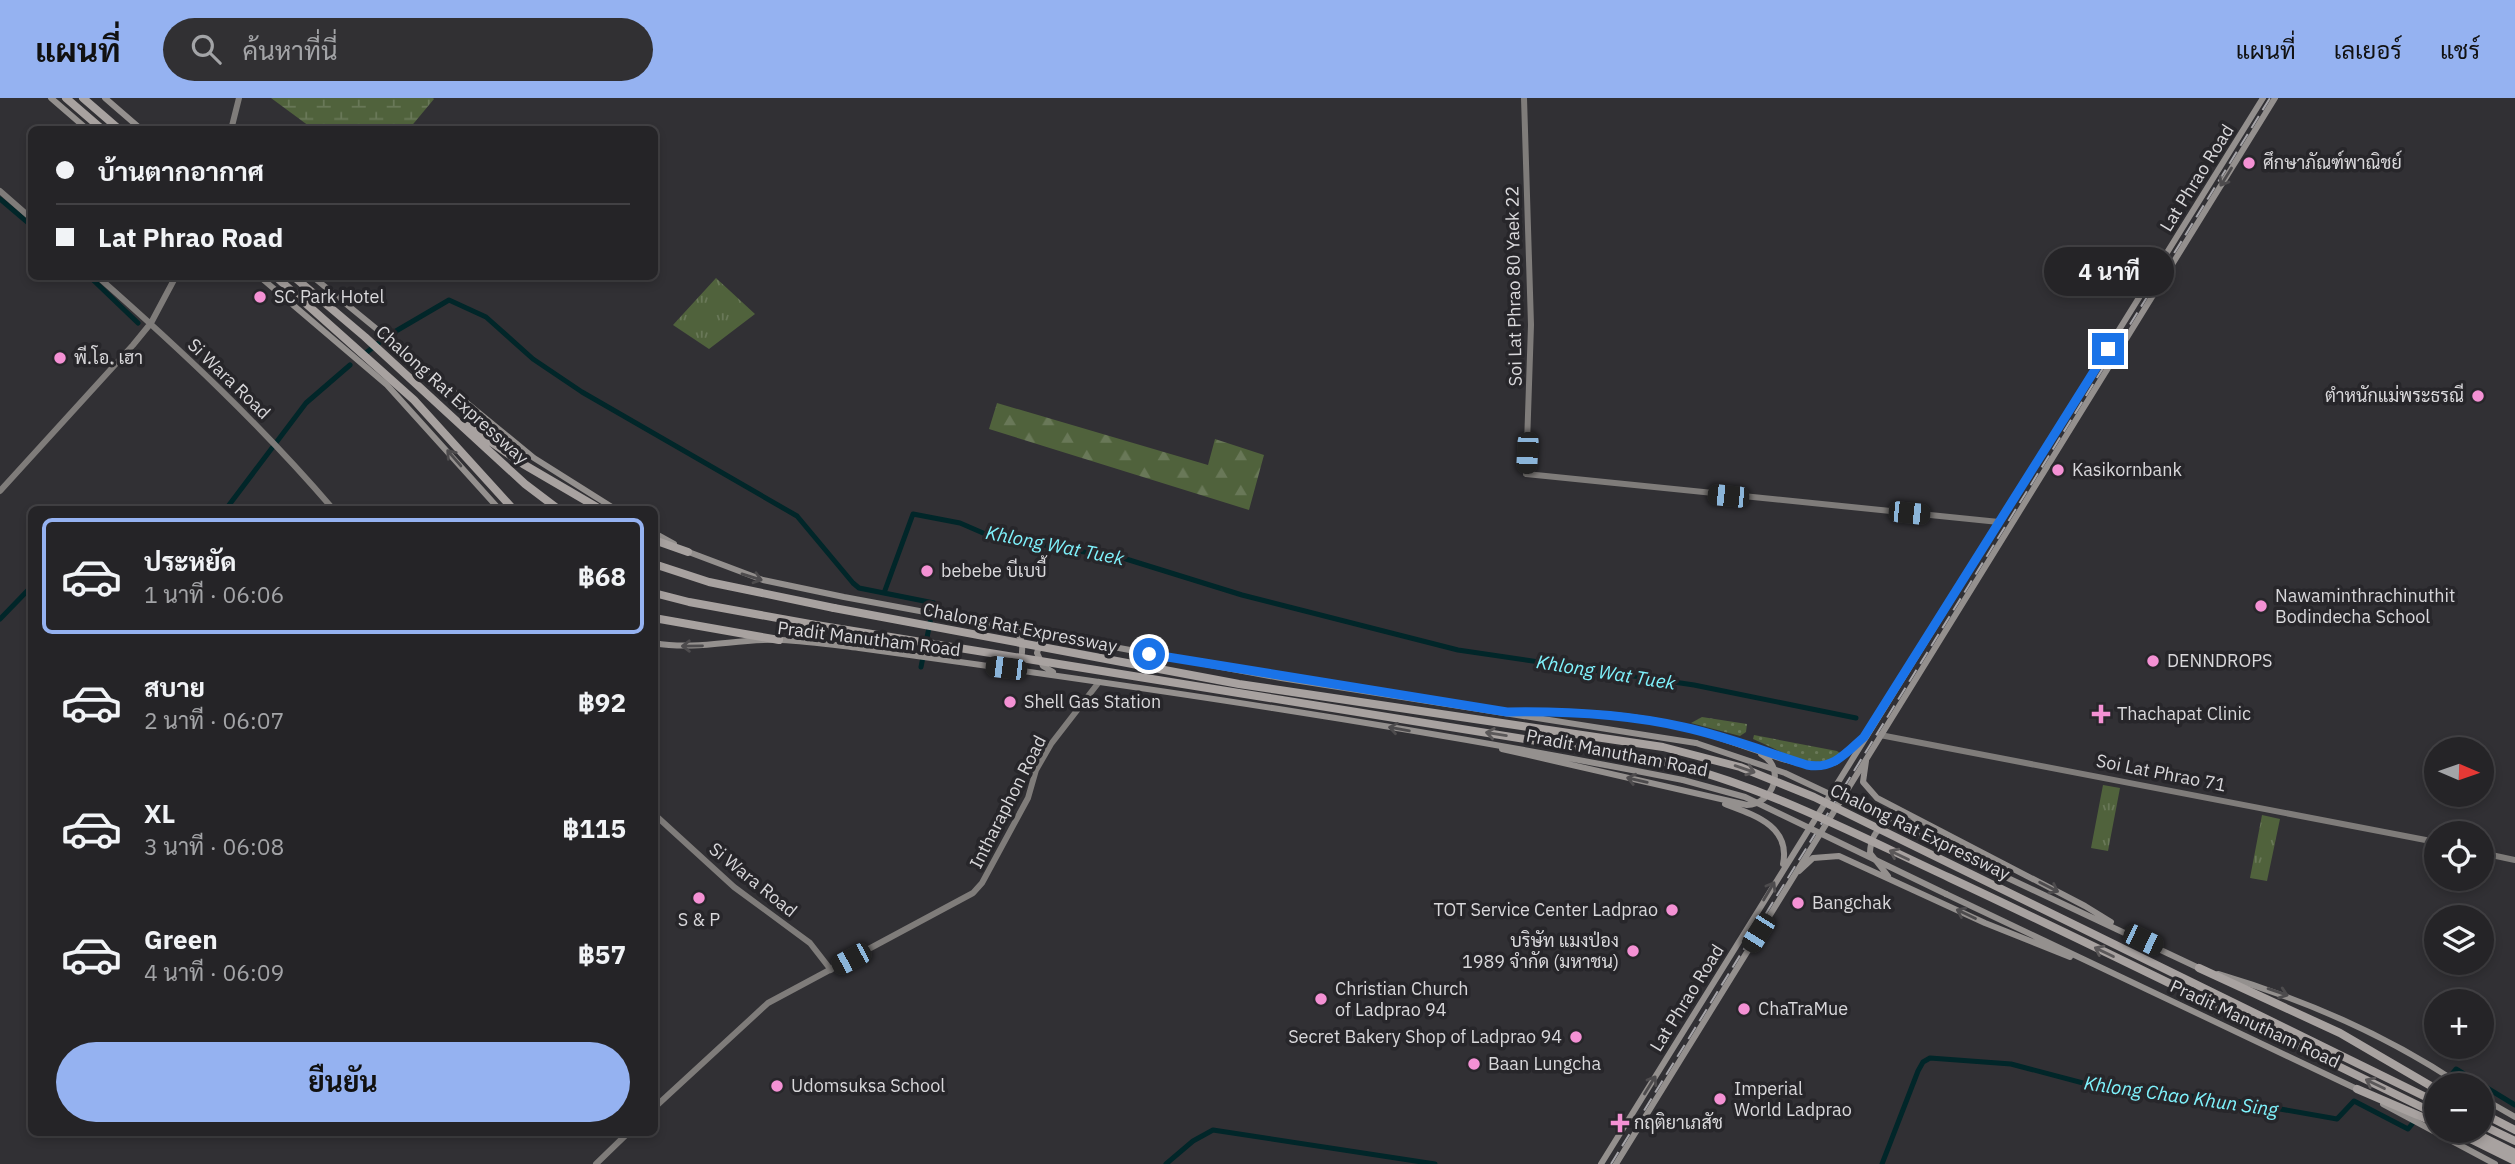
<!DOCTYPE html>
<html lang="th">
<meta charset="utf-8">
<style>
:root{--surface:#252427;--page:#313033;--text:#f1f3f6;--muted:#a3a4a7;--line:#424144;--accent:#95b2f1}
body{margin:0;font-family:"IBM Plex Sans",Sarabun,sans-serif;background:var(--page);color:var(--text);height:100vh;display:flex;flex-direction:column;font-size:26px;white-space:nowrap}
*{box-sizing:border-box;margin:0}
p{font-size:23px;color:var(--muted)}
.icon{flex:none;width:38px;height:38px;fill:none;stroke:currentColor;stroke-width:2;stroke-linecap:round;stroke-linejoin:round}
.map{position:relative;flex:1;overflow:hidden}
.panel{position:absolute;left:28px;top:408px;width:630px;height:630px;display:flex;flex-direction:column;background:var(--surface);border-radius:10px;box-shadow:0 4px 10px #0003,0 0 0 2px var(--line)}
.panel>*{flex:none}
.top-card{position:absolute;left:28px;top:28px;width:630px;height:154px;border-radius:10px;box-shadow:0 4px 10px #0003,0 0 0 2px var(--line);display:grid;align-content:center;height:154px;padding:0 28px;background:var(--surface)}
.needle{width:46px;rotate:92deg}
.buttons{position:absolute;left:2424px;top:639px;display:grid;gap:14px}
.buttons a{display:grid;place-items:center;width:70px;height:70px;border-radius:50%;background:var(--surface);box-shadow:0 4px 10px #0003,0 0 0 2px var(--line);font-size:35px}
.end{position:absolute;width:32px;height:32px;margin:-16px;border:9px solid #1a73e8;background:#fff;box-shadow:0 0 0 4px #fff}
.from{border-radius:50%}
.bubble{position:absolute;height:49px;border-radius:24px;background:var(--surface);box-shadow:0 4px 10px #0003,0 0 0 2px var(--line);font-size:23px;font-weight:700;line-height:49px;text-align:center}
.car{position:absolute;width:21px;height:42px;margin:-21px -10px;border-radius:9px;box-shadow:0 0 5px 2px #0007;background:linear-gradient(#222 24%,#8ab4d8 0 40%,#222 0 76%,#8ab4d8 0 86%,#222 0)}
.top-card b{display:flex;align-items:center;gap:24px;height:66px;font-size:26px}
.top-card b+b{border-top:2px solid var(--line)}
.top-card i{width:18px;height:18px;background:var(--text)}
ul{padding:12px 0 0;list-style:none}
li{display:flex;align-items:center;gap:21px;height:116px;margin:0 14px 10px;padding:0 14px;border:4px solid transparent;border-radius:10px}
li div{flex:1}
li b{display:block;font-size:26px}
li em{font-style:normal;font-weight:700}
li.active{border-color:var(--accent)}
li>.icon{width:63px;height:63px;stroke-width:1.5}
.cta{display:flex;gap:14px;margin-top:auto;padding:14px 28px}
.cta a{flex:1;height:80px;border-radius:42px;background:var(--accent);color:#111;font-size:28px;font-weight:700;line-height:80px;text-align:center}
header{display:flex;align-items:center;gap:42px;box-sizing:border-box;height:98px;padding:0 35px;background:var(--accent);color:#111}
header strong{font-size:33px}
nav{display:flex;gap:38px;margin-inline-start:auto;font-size:24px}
.search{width:490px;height:63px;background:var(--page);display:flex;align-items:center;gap:18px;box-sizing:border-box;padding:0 24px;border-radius:38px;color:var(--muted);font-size:26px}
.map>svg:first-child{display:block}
.grass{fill:url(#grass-tufts)}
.forest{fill:url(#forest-firs)}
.wetland{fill:url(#wetland-marsh)}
.garden{fill:url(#garden-dots)}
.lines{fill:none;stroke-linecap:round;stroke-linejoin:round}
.canal{stroke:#012629;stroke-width:5}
.secondary{stroke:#7f7c7a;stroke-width:6}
.primary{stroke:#94908e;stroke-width:6}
.highway{stroke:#a8a2a0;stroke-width:8}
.rail{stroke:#a6a5a9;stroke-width:2;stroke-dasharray:14 7;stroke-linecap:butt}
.primary-bridge{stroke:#94908e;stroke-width:6}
.highway-bridge{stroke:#a8a2a0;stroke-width:8}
.oneway{stroke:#4d4b4d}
.oneway2{stroke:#5b5859}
.route{stroke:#1a73e8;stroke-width:9}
.poi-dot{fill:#f491d4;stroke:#27262a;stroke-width:2.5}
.labels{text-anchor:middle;stroke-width:7;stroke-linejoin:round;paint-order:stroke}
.poi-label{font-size:18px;fill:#d9d8db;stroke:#27262a;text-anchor:start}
.street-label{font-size:18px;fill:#d9d8db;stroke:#27262a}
.water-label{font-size:19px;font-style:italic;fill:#7ff3fd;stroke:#27262a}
</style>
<header>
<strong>แผนที่</strong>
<div class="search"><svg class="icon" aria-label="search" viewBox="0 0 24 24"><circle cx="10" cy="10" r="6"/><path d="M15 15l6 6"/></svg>ค้นหาที่นี่</div>
<nav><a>แผนที่</a><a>เลเยอร์</a><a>แชร์</a></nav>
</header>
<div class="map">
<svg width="2515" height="1066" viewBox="0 0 2515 1066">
<defs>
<pattern id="grass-tufts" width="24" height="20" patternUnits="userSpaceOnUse" patternTransform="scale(1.75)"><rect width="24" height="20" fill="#50623c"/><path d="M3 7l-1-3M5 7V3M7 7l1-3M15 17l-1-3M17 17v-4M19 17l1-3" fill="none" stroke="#697858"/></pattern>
<pattern id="forest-firs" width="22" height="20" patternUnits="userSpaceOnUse" patternTransform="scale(1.75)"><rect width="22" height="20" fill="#50623c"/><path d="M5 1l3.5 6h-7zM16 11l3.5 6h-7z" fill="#697858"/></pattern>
<pattern id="wetland-marsh" width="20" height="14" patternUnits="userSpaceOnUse" patternTransform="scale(1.75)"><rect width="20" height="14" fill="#50623c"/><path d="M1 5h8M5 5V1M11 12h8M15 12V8" fill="none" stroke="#697858"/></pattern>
<pattern id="garden-dots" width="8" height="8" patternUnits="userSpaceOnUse" patternTransform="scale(1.75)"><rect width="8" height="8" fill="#50623c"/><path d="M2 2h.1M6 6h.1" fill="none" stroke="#697858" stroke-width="1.8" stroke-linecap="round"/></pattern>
</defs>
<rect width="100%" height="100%" fill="#313034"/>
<!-- grass -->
<path class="grass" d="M716,180L755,216L709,251L673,227Z
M2103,687L2120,690L2108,753L2091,750Z
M2262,717L2280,721L2267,783L2250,780Z"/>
<!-- forest -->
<path class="forest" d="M997,305L1208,367L1215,341L1264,357L1249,412L989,331Z"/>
<!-- wetland -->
<path class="wetland" d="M271,0H433L434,1L409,31H313Z"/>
<!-- garden -->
<path class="garden" d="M1702,619L1747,626L1746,634L1740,638L1691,625Z
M1754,637L1837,653L1841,656C1816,677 1778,651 1753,641Z"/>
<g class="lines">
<!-- canal -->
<path class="canal" d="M0,101L32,128
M89,178L138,225
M396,233L449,202L486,219L533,261L582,294L797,418L853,485L859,490L884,495L913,416L960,425L990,438L1126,461L1242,497L1458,552L1694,587L1856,620
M362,258L381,243
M226,411L306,305L350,267
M884,495L934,505L921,569
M0,521L32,488
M2443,987L2456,971L2515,1007
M1166,1066L1193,1043L1213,1032L1435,1066
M1882,1066L1918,973L1923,964L1930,960L2011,966L2102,990L2223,1001L2337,1021L2354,1003L2408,1031L2417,1020"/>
<!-- secondary -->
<path class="secondary" d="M1524,0L1531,227L1526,376L1999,424
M231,32L239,0
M0,93L32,121
M97,178C181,252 261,327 333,411
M0,393L133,247L151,225L176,178
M1880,637L2436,744
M654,716L734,789L810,845L831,872
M2482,755L2515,762
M654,1010L768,905L973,795L982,785L1028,700L1036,672L1051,646L1099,584
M596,1066L629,1034"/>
<!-- primary -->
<path class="primary" d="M51,0L88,32
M105,0L142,32
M259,178L387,287L499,411
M312,178L534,360L615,411
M654,435L674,446
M686,453L763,482L844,499L1281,580L1696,645
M1051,539L1041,542L1037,555L1043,568L1053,574
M654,545C698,553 738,540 781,542C807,543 834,547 859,550C1135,588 1411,628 1683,682
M1009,570L1021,562C1023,550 1024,540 1014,531
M1523,614C1578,613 1635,616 1689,630C1732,642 1774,662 1818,669L1836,664L1858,645
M1502,651L1747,707C1773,706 1787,670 1761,656
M1866,663L1863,684L1877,700L2085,808L2111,824
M1725,706C1754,717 1791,728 1783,766
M1978,766L2201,871
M1799,773L1813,760L1839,758L1985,825L2070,859
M1888,778L1870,755C1871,725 1893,722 1918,725
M1946,796L2359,992
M2218,876C2306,902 2385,936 2461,987
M2482,1000L2515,1019
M2383,1006L2495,1066
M1601,1066L2263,0
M1616,1066L2275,0"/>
<!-- highway -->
<path class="highway" d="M66,0L103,32
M83,0L120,32
M275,178L414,302L513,411
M293,178L365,239L525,386L558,411
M468,328L523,366L600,411
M654,442L688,454
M654,466L709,484L834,510
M654,495L689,504L810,526
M654,520L779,542
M2199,870L2340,935L2436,991
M2357,991L2436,1025
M2482,1015L2515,1032
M2482,1027L2515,1043
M2452,1032L2515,1063
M2469,1032L2515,1055"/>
<!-- rail -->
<path class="rail" d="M1611,1066L2270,0"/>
<!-- primary-bridge -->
<path class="primary-bridge" d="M1696,645L1785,675L1978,766
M1683,682L1745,699L1946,796"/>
<!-- highway-bridge -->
<path class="highway-bridge" d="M834,510L1239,586L1663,649L1740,669L1814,699L2436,1004
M810,526L1661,663C1763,687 1855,736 1950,780C2113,856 2274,937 2436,1016"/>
</g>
<!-- one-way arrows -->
<defs><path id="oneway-shaft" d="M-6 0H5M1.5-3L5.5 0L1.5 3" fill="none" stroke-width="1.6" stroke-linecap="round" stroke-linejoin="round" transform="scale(1.75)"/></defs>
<g class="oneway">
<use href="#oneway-shaft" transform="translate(2226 79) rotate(122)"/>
<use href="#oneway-shaft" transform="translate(454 360) rotate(-131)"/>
<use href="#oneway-shaft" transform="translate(752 479) rotate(17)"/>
<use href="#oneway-shaft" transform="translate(692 548) rotate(179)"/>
<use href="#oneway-shaft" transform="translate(1399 631) rotate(-170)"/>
<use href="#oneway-shaft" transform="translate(1637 682) rotate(-167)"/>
<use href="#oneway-shaft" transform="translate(2049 789) rotate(27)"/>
<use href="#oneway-shaft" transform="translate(1769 793) rotate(-59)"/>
<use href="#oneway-shaft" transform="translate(1966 816) rotate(-155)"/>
<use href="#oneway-shaft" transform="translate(2278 894) rotate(19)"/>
<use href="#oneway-shaft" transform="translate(1650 987) rotate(-58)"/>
</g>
<g class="oneway2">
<use href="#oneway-shaft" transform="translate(1496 636) rotate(-171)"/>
<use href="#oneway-shaft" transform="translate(1745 671) rotate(19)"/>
<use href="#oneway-shaft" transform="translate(1899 757) rotate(-155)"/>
<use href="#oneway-shaft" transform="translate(2104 854) rotate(-154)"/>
<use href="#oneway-shaft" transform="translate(2375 986) rotate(-154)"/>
</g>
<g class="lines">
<!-- route -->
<path class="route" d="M1149,556L1507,614C1567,613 1625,616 1683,629C1725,638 1766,654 1807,667C1833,672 1846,655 1864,639L2108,251"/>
</g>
<!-- markers -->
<g class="poi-dot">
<circle cx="2249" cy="65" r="7"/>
<circle cx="260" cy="199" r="7"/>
<circle cx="60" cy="260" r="7"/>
<circle cx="2478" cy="298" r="7"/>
<circle cx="2058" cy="372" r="7"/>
<circle cx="927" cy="473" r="7"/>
<circle cx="2261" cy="508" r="7"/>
<circle cx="2153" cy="563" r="7"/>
<circle cx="1010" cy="604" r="7"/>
<path d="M2097.5 605.5h7v7h7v7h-7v7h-7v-7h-7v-7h7z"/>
<circle cx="699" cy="800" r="7"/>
<circle cx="1798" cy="805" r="7"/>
<circle cx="1672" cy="812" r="7"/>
<circle cx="1633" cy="853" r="7"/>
<circle cx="1321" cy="901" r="7"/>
<circle cx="1744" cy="911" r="7"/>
<circle cx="1576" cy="939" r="7"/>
<circle cx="1474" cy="966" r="7"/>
<circle cx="777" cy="988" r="7"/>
<circle cx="1720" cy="1001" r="7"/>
<path d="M1616.5 1014.5h7v7h7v7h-7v7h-7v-7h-7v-7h7z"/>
</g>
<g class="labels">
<!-- poi labels -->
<g class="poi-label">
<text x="2263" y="71">ศึกษาภัณฑ์พาณิชย์</text>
<text x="274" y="205">SC Park Hotel</text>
<text x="74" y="266">พี.โอ. เฮา</text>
<text x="2464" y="304" text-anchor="end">ตำหนักแม่พระธรณี</text>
<text x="2072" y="378">Kasikornbank</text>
<text x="941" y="479">bebebe บีเบบี้</text>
<text x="2275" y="504">Nawaminthrachinuthit<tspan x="2275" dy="21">Bodindecha School</tspan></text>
<text x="2167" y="569">DENNDROPS</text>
<text x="1024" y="610">Shell Gas Station</text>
<text x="2117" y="622">Thachapat Clinic</text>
<text x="1812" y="811">Bangchak</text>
<text x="1658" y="818" text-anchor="end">TOT Service Center Ladprao</text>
<text x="699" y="828" text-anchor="middle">S &amp; P</text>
<text x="1619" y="849" text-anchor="end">บริษัท แมงป่อง<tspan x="1619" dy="21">1989 จำกัด (มหาชน)</tspan></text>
<text x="1335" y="897">Christian Church<tspan x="1335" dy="21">of Ladprao 94</tspan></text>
<text x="1758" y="917">ChaTraMue</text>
<text x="1562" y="945" text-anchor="end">Secret Bakery Shop of Ladprao 94</text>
<text x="1488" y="972">Baan Lungcha</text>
<text x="791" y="994">Udomsuksa School</text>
<text x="1734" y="997">Imperial<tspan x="1734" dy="21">World Ladprao</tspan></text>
<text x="1634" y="1031">กฤติยาเภสัช</text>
</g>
<!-- street labels -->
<g class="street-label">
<text transform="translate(2197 80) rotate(-58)" y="6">Lat Phrao Road</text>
<text transform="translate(1514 188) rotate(-91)" y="6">Soi Lat Phrao 80 Yaek 22</text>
<text transform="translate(229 281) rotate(44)" y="6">Si Wara Road</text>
<text transform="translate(452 297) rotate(42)" y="6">Chalong Rat Expressway</text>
<text transform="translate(1020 530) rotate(11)" y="6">Chalong Rat Expressway</text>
<text transform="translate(869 541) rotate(7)" y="6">Pradit Manutham Road</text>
<text transform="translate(1617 655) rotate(11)" y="6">Pradit Manutham Road</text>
<text transform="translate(2161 675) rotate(11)" y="6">Soi Lat Phrao 71</text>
<text transform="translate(1008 704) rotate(-63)" y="6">Intharaphon Road</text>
<text transform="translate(1920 734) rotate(26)" y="6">Chalong Rat Expressway</text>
<text transform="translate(753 782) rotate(39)" y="6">Si Wara Road</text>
<text transform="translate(1687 900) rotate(-58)" y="6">Lat Phrao Road</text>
<text transform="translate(2255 926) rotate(25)" y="6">Pradit Manutham Road</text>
</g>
<!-- water labels -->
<g class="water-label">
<text transform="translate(1055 447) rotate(11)" y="7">Khlong Wat Tuek</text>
<text transform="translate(1606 574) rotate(9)" y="7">Khlong Wat Tuek</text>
<text transform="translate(2181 998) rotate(8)" y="7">Khlong Chao Khun Sing</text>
</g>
</g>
</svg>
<div class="buttons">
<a><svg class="needle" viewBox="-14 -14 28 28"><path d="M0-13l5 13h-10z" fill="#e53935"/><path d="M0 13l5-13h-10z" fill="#a3a4a7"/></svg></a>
<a><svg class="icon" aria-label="locate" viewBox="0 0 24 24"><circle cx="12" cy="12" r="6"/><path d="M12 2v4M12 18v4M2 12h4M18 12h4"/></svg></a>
<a><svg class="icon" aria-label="layers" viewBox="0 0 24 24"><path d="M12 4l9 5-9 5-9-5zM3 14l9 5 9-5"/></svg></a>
<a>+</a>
<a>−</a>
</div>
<i class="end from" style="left:1149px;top:556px"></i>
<i class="end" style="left:2108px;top:251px"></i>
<div class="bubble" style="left:2044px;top:149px;width:130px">4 นาที</div>
<i class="car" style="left:1527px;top:355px;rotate:183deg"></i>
<i class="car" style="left:1728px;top:398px;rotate:276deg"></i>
<i class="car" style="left:1909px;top:415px;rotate:96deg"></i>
<i class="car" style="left:1006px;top:570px;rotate:277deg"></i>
<i class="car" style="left:1758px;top:835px;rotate:212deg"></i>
<i class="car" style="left:2143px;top:842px;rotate:116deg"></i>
<i class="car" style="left:851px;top:861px;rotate:242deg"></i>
<div class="top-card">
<b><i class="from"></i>บ้านตากอากาศ</b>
<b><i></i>Lat Phrao Road</b>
</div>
<section class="panel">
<ul>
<li class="active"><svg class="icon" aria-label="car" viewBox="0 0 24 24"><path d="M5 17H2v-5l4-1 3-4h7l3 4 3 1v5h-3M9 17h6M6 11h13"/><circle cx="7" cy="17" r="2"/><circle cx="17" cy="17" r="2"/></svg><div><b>ประหยัด</b><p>1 นาที · 06:06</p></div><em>฿68</em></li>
<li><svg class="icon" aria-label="car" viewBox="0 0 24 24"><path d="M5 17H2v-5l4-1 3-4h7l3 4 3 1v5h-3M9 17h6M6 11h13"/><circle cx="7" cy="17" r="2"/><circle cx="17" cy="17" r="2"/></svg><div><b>สบาย</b><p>2 นาที · 06:07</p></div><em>฿92</em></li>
<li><svg class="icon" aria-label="car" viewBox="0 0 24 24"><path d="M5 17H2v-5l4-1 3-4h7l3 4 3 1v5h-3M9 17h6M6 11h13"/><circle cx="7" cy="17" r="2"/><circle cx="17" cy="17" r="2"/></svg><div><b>XL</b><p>3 นาที · 06:08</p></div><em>฿115</em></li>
<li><svg class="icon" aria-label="car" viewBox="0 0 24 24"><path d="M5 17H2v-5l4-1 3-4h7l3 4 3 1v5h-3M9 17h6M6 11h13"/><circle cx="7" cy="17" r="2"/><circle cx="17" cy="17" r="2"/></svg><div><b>Green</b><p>4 นาที · 06:09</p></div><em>฿57</em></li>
</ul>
<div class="cta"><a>ยืนยัน</a></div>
</section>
</div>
